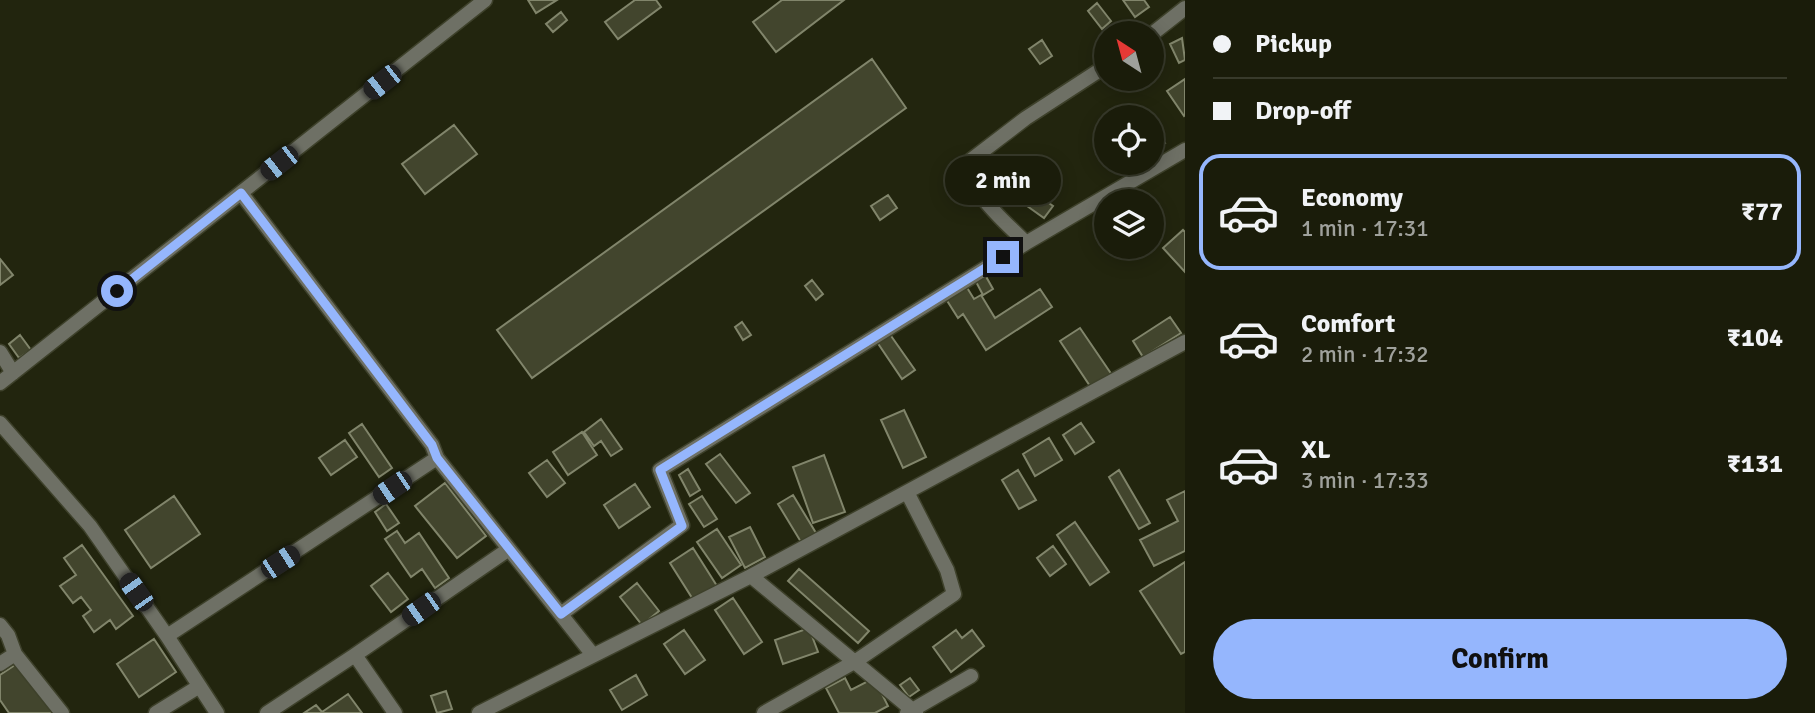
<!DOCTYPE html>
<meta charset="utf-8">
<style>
:root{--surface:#1a1c0a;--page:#272918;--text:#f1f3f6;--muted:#9fa19c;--line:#383a2b;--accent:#95b6fd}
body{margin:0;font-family:Signika,sans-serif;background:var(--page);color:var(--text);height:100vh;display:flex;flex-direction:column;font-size:26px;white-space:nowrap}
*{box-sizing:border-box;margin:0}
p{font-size:23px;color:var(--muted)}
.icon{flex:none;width:38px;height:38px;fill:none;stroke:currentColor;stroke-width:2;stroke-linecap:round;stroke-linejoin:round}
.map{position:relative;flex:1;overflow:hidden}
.side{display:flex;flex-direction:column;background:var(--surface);width:630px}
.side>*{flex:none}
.banner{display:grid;align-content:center;height:154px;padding:0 28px;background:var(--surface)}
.needle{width:46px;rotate:324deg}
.buttons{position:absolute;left:1094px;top:21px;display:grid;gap:14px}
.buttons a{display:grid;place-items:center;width:70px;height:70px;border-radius:50%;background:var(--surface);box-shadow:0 4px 18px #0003,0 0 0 2px var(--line);font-size:35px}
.end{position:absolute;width:32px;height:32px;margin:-16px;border:9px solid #95b6fd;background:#111;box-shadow:0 0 0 4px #111}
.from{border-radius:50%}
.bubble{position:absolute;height:49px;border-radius:24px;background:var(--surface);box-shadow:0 4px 18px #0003,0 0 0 2px var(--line);font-size:23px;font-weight:700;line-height:49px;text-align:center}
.car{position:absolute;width:21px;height:42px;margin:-21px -10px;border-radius:9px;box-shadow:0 0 5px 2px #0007;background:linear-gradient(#222 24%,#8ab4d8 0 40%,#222 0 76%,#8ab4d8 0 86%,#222 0)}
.banner b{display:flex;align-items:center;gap:24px;height:66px;font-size:26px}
.banner b+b{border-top:2px solid var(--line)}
.banner i{width:18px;height:18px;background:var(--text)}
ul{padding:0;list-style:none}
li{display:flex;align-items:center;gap:21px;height:116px;margin:0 14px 10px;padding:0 14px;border:4px solid transparent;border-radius:21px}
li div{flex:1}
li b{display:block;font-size:26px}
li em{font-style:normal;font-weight:700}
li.selected{border-color:var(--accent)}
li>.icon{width:63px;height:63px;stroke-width:1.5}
.button{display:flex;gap:14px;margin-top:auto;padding:14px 28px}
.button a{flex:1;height:80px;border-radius:42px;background:var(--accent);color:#111;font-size:28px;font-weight:700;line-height:80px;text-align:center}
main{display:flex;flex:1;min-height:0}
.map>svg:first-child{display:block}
.building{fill:#42452d;stroke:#81856b;stroke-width:2}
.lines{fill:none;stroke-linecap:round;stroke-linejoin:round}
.street-casing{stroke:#3e412b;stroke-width:17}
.street{stroke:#6e7065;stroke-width:14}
.route{stroke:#95b6fd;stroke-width:9}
</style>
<main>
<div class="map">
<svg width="1185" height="713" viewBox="0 0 1185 713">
<rect width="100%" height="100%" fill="#22250e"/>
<!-- building -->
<path class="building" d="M528,0H557L536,13Z
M635,0H656L661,7L618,39L605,22Z
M782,0H844L776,52L753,22Z
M1123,0H1144L1149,7L1135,17Z
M1097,3L1111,21L1102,29L1088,11Z
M561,12L567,20L553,32L546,24Z
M1182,38L1185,60L1179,63L1170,44Z
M1042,40L1052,56L1040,64L1029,49Z
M872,59L906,108L532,378L497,330Z
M1185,79V115L1184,116L1167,91Z
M1152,124L1165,143L1152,152Z
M454,125L477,154L425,194L402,164Z
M1045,163L1060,185L1052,191L1037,169Z
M1015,179L1053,206L1044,218L1006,191Z
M888,195L897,208L880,220L871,206Z
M1183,230L1185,232V272L1163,248Z
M0,259L13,275L0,285Z
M984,273L993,289L983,295L974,278Z
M812,280L823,294L816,300L805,286Z
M966,286L974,299L981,295L995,318L1040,289L1052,307L986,350L963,314L958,318L946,299Z
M1170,317L1181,333L1143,357L1133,341Z
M742,322L751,335L743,340L735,327Z
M1080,328L1112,375L1092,389L1060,341Z
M889,333L915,370L902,379L877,342Z
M20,335L31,350L19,358L9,344Z
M904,410L926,457L903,468L881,420Z
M601,419L622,449L611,456L601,441L594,446L584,432Z
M1081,423L1094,442L1075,454L1063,435Z
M362,424L392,468L379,477L349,433Z
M582,432L597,455L568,475L553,452Z
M1049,438L1062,460L1035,476L1023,454Z
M345,440L357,457L331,475L319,458Z
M720,454L750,493L736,503L706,464Z
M824,455L845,512L813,523L793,467Z
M547,460L565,483L547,497L529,473Z
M688,469L700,490L690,496L679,475Z
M1018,470L1036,500L1019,509L1002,480Z
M1119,470L1150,523L1139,529L1109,477Z
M445,483L486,536L457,558L415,506Z
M635,484L650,507L619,528L604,505Z
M1185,491V551L1154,566L1140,540L1178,521L1167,500Z
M793,495L816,533L801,542L778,504Z
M174,496L200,534L151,568L125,530Z
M702,496L717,519L704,527L689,504Z
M386,504L399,523L387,531L375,512Z
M1075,522L1109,572L1090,585L1057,535Z
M750,527L765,557L745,568L729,537Z
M717,529L741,565L722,578L697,542Z
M397,531L405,543L419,533L449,578L435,588L422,569L411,577L385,539Z
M82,545L133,616L116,629L110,620L94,632L83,616L91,610L81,597L73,603L60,586L76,575L64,558Z
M1053,546L1066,564L1050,576L1037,558Z
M693,548L717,586L694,601L670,563Z
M1185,562V652L1181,654L1140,591Z
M799,569L869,631L858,643L788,581Z
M388,573L408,599L391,612L371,586Z
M637,583L659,611L642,625L620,597Z
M733,598L762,642L744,654L715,610Z
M809,628L818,652L783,664L775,640Z
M684,630L705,660L685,674L664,644Z
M956,630L962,638L972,630L984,646L951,672L933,647Z
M154,639L176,672L139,697L117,664Z
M18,663L53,713H9L0,700V675Z
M636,675L647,695L622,710L610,690Z
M845,678L851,690L874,678L888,706L875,713H839L826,688Z
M910,678L919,690L909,697L900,685Z
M446,691L452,709L437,713L431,696Z
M348,694L362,713H304L316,705L322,712Z"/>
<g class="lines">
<defs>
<path id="street" d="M1152,34L1185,8
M241,193L432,445L437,458L593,655
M1026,243C1006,222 966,192 971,160L1026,118L1106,66
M0,352L13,373
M0,383L485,0
M0,423L90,526L167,636L217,713
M751,576L916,713
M561,614L682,525L660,470L1026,243L1185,150
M0,625L8,635L15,654L62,713
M167,636L437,458
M0,664L15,654
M156,713L198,687
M267,713L355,655
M395,713L355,655L509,549
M479,713L751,576L1185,342
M764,713L856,661L954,594L947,570L907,492
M907,713L971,676"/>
</defs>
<!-- street casing -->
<use href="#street" class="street-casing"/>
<!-- street -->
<use href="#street" class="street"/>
</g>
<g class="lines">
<!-- route -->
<path class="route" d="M117,291L241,193L432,445L437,458L561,614L682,526L660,470L1003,257"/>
</g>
</svg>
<div class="buttons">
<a><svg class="needle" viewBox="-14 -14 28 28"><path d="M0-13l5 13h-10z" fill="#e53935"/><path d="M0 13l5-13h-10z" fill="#9fa19c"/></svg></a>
<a><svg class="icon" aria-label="locate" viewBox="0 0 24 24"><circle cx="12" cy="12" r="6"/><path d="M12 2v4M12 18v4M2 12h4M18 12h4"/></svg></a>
<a><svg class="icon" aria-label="layers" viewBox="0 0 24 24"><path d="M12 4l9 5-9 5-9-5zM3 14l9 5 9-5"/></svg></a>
</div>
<i class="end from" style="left:117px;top:291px"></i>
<i class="end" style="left:1003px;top:257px"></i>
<div class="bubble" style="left:945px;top:156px;width:116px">2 min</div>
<i class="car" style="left:382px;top:82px;rotate:232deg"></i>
<i class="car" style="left:279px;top:163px;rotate:232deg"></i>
<i class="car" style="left:392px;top:488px;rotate:236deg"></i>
<i class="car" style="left:280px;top:562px;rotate:57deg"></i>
<i class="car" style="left:136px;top:592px;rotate:325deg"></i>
<i class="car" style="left:421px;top:609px;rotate:235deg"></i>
</div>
<section class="side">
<div class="banner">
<b><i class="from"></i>Pickup</b>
<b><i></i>Drop-off</b>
</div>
<ul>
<li class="selected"><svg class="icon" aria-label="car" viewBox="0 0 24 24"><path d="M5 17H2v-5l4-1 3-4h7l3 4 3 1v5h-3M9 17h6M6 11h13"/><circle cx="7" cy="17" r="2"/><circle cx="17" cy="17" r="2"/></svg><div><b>Economy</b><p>1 min · 17:31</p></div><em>₹77</em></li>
<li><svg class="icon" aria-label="car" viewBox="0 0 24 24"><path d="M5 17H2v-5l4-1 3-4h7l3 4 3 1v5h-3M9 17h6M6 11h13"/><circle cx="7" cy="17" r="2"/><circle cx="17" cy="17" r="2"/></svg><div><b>Comfort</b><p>2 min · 17:32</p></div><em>₹104</em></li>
<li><svg class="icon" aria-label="car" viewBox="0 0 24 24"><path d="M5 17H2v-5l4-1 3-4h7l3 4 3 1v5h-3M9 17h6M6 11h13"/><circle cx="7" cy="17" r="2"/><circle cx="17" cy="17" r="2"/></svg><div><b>XL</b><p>3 min · 17:33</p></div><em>₹131</em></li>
</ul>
<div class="button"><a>Confirm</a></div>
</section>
</main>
